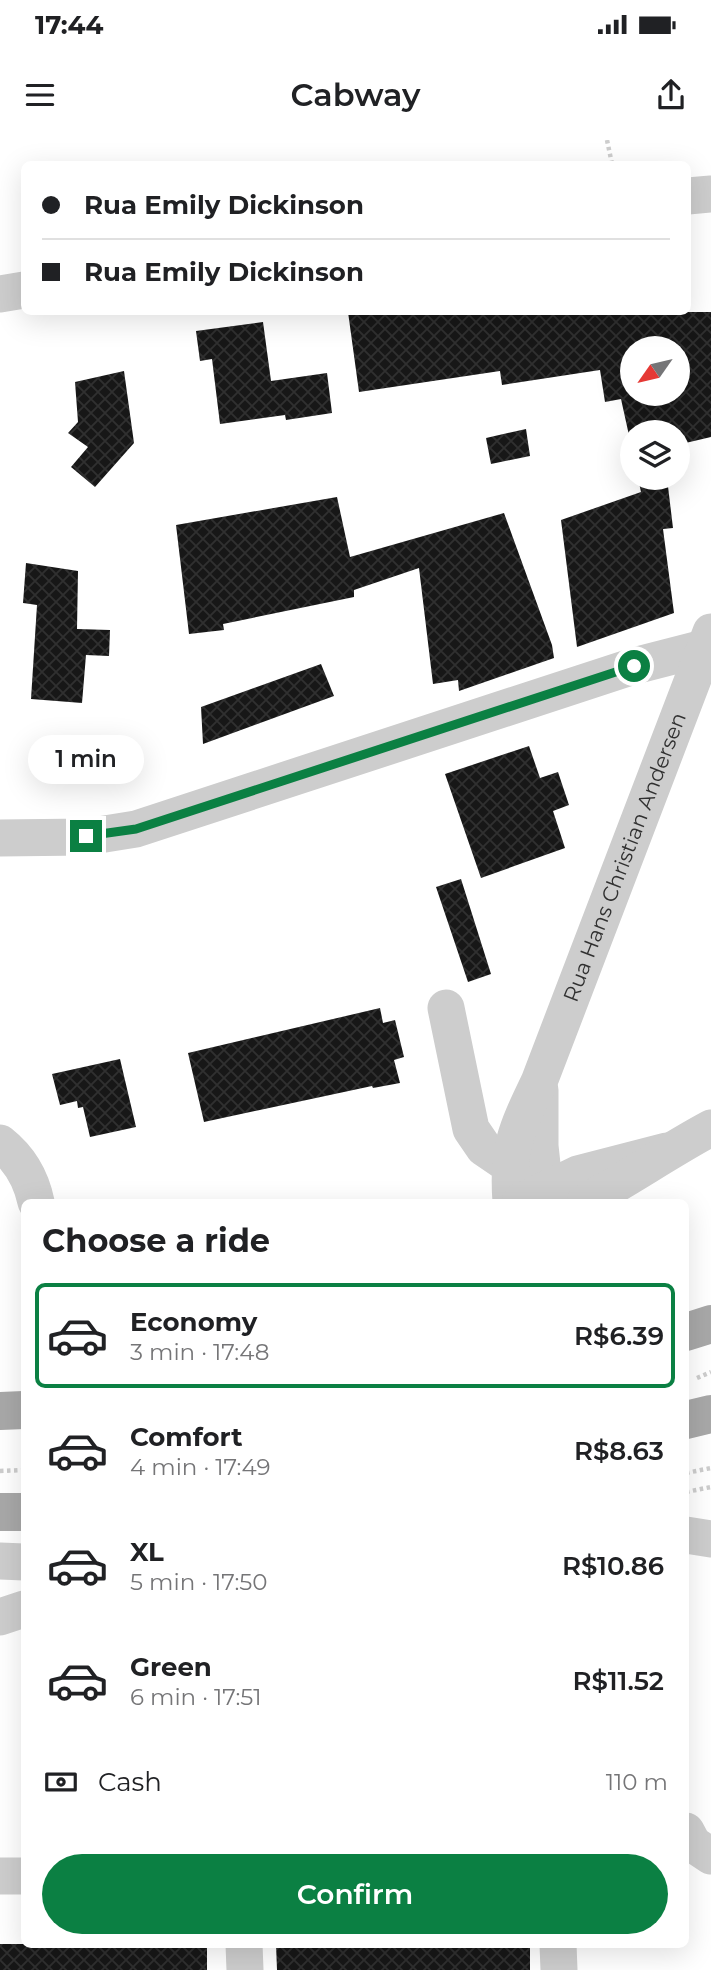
<!DOCTYPE html>
<meta charset="utf-8">
<style>
:root{--surface:#fff;--page:#f2f2f2;--text:#202124;--muted:#757577;--line:#e0e0e0;--accent:#0b8043}
body{margin:0;font-family:Montserrat,sans-serif;background:var(--page);color:var(--text);height:100vh;display:flex;flex-direction:column;font-size:26px;white-space:nowrap}
*{box-sizing:border-box;margin:0}
p{font-size:23px;color:var(--muted)}
.icon{flex:none;width:38px;height:38px;fill:none;stroke:currentColor;stroke-width:2;stroke-linecap:round;stroke-linejoin:round}
.map{position:relative;flex:1;overflow:hidden}
.side{position:absolute;left:21px;top:1059px;width:668px;height:749px;display:flex;flex-direction:column;background:var(--surface);border-radius:10px;box-shadow:0 7px 28px #0002}
.side>*{flex:none}
.guide{position:absolute;left:21px;top:21px;width:670px;height:154px;border-radius:10px;box-shadow:0 7px 28px #0002;display:grid;align-content:center;height:154px;padding:0 21px;background:var(--surface)}
.needle{width:46px;rotate:236deg}
.buttons{position:absolute;left:620px;top:196px;display:grid;gap:14px}
.buttons a{display:grid;place-items:center;width:70px;height:70px;border-radius:50%;background:var(--surface);box-shadow:0 7px 28px #0002;font-size:35px}
.end{position:absolute;width:32px;height:32px;margin:-16px;border:9px solid #0b8043;background:#fff;box-shadow:0 0 0 4px #fff}
.from{border-radius:50%}
.bubble{position:absolute;height:49px;border-radius:24px;background:var(--surface);box-shadow:0 7px 28px #0002;font-size:23px;font-weight:600;line-height:49px;text-align:center}
.guide b{display:flex;align-items:center;gap:24px;height:66px;font-size:26px}
.guide b+b{border-top:2px solid var(--line)}
.guide i{width:18px;height:18px;background:var(--text)}
ul{padding:0;list-style:none}
li{display:flex;align-items:center;gap:21px;height:105px;margin:0 14px 10px;padding:0 7px;border:4px solid transparent;border-radius:10px}
li div{flex:1}
li b{display:block;font-size:26px}
li em{font-style:normal;font-weight:600}
li.on{border-color:var(--accent)}
li>.icon{width:63px;height:63px;stroke-width:1.5}
h2{padding:0 21px;font-size:32px;line-height:84px}
.pay{display:flex;align-items:center;gap:18px;height:77px;padding:0 21px;font-size:26px}
.pay p{margin-inline-start:auto}
.button{display:flex;gap:14px;margin-top:auto;padding:14px 21px}
.button a{flex:1;height:80px;border-radius:42px;background:var(--accent);color:#fff;font-size:28px;font-weight:600;line-height:80px;text-align:center}
.status{display:flex;justify-content:space-between;align-items:center;height:49px;padding:0 35px;background:var(--surface);direction:ltr}
.status svg{height:19px;fill:currentColor}
header{display:flex;justify-content:space-between;align-items:center;height:91px;padding:0 21px;background:var(--surface);font-size:32px;font-weight:600}
.map>svg:first-child{display:block}
.building{fill:url(#building-cross-hatch);fill-rule:evenodd}
.lines{fill:none;stroke-linecap:round;stroke-linejoin:round}
.path{stroke:#cdcdcd;stroke-width:4.5;stroke-dasharray:3.5 3.5;stroke-linecap:butt}
.minor{stroke:#cdcdcd;stroke-width:37}
.major{stroke:#a8a8a8;stroke-width:38}
.route{stroke:#0b8043;stroke-width:9}
.labels{text-anchor:middle;stroke-width:7;stroke-linejoin:round;paint-order:stroke}
.street-label{font-size:21px;fill:#303030;stroke:#fff}
</style>
<div class="status"><b>17:44</b><svg viewBox="0 0 49 12"><path d="M0 12V9h3v3zM5 12V6h3v6zM10 12V3h3v9zM15 12V0h3v12zM26 1h20v11H26zM47 4h2v5h-2z"/></svg></div>
<header><svg class="icon" aria-label="menu" viewBox="0 0 24 24"><path d="M4 6h16M4 12h16M4 18h16"/></svg>Cabway<svg class="icon" aria-label="share" viewBox="0 0 24 24"><path d="M12 15V3M7 8l5-5 5 5M5 13v7h14v-7"/></svg></header>
<div class="map">
<svg width="711" height="1830" viewBox="0 0 711 1830">
<defs>
<pattern id="building-cross-hatch" width="8" height="8" patternUnits="userSpaceOnUse" patternTransform="scale(1.75)"><rect width="8" height="8" fill="#171717"/><path d="M0 0l8 8M0 8l8-8" fill="none" stroke="#303030"/></pattern>
</defs>
<rect width="100%" height="100%" fill="#fff"/>
<!-- building -->
<path class="building" d="M348,172H711V297L677,305V292H632V309L621,259L605,262L600,230L502,245L500,231L359,252ZM632,208H677V254H632Z
M263,182L271,241L327,233L332,273L286,280L285,275L220,284L212,219L200,221L196,191Z
M124,231L134,303L95,347L71,327L88,307L68,293L78,282L75,242Z
M526,289L530,316L491,324L486,298Z
M638,338H667L673,388L663,389L674,473L577,507L561,380L641,352Z
M337,357L350,417L504,373L552,505L554,518L459,551L458,540L433,544L419,428L354,450V457L223,484L224,490L189,494L176,385Z
M26,423L78,431L77,489L110,490L109,516L86,515L82,563L31,559L37,465L23,463Z
M321,524L334,556L203,604L201,567Z
M529,606L540,638L558,632L569,665L553,671L565,708L481,738L445,634Z
M461,739L491,834L468,842L436,747Z
M380,868L383,883L395,880L404,917L394,920L400,943L373,948L372,946L204,982L188,913Z
M120,919L136,987L90,997L83,967L78,968L77,961L60,965L52,934Z
M0,1804H207V1830H0Z
M276,1804H530V1830H277Z"/>
<g class="lines">
<!-- path -->
<path class="path" d="M607,0L612,24
M697,1238L711,1232
M0,1331L24,1330
M686,1333L711,1328
M686,1352L711,1347"/>
<!-- minor -->
<g class="minor">
<path d="M688,56L711,54"/>
<path d="M0,154L24,150"/>
<path d="M0,698L86,697L136,689L634,526L704,508"/>
<path d="M446,868L471,989L484,1008L509,1025"/>
<path d="M540,950V1006L546,1062"/>
<path d="M0,1003C19,1018 31,1038 36,1062"/>
<path id="s1" d="M511,1062C507,1008 516,990 539,942L711,492"/>
<path d="M520,1062L578,1034L667,1011"/>
<path d="M585,1062C628,1039 668,1011 711,988"/>
<path d="M686,1395L711,1399"/>
<path d="M0,1421L24,1422"/>
<path d="M0,1477L24,1469"/>
<path d="M686,1691L693,1704L711,1716"/>
<path d="M0,1736H24"/>
<path d="M244,1804L245,1830"/>
<path d="M558,1804L559,1830"/>
</g>
<!-- major -->
<path class="major" d="M686,1192L711,1184
M0,1271L24,1270
M686,1280L711,1274
M0,1372H24"/>
</g>
<g class="lines">
<!-- route -->
<path class="route" d="M86,696L136,689L634,526"/>
</g>
<g class="labels">
<!-- street labels -->
<g class="street-label">
<text dy="7" stroke="none"><textPath href="#s1" startOffset="366">Rua Hans Christian Andersen</textPath></text>
</g>
</g>
</svg>
<div class="buttons">
<a><svg class="needle" viewBox="-14 -14 28 28"><path d="M0-13l5 13h-10z" fill="#e53935"/><path d="M0 13l5-13h-10z" fill="#757577"/></svg></a>
<a><svg class="icon" aria-label="layers" viewBox="0 0 24 24"><path d="M12 4l9 5-9 5-9-5zM3 14l9 5 9-5"/></svg></a>
</div>
<i class="end from" style="left:634px;top:526px"></i>
<i class="end" style="left:86px;top:696px"></i>
<div class="bubble" style="left:28px;top:595px;width:116px">1 min</div>
<div class="guide">
<b><i class="from"></i>Rua Emily Dickinson</b>
<b><i></i>Rua Emily Dickinson</b>
</div>
<section class="side">
<h2>Choose a ride</h2>
<ul>
<li class="on"><svg class="icon" aria-label="car" viewBox="0 0 24 24"><path d="M5 17H2v-5l4-1 3-4h7l3 4 3 1v5h-3M9 17h6M6 11h13"/><circle cx="7" cy="17" r="2"/><circle cx="17" cy="17" r="2"/></svg><div><b>Economy</b><p>3 min · 17:48</p></div><em>R$6.39</em></li>
<li><svg class="icon" aria-label="car" viewBox="0 0 24 24"><path d="M5 17H2v-5l4-1 3-4h7l3 4 3 1v5h-3M9 17h6M6 11h13"/><circle cx="7" cy="17" r="2"/><circle cx="17" cy="17" r="2"/></svg><div><b>Comfort</b><p>4 min · 17:49</p></div><em>R$8.63</em></li>
<li><svg class="icon" aria-label="car" viewBox="0 0 24 24"><path d="M5 17H2v-5l4-1 3-4h7l3 4 3 1v5h-3M9 17h6M6 11h13"/><circle cx="7" cy="17" r="2"/><circle cx="17" cy="17" r="2"/></svg><div><b>XL</b><p>5 min · 17:50</p></div><em>R$10.86</em></li>
<li><svg class="icon" aria-label="car" viewBox="0 0 24 24"><path d="M5 17H2v-5l4-1 3-4h7l3 4 3 1v5h-3M9 17h6M6 11h13"/><circle cx="7" cy="17" r="2"/><circle cx="17" cy="17" r="2"/></svg><div><b>Green</b><p>6 min · 17:51</p></div><em>R$11.52</em></li>
</ul>
<div class="pay"><svg class="icon" aria-label="cash" viewBox="0 0 24 24"><path d="M3 7h18v10H3z"/><circle cx="12" cy="12" r="2"/></svg>Cash<p>110 m</p></div>
<div class="button"><a>Confirm</a></div>
</section>
</div>
